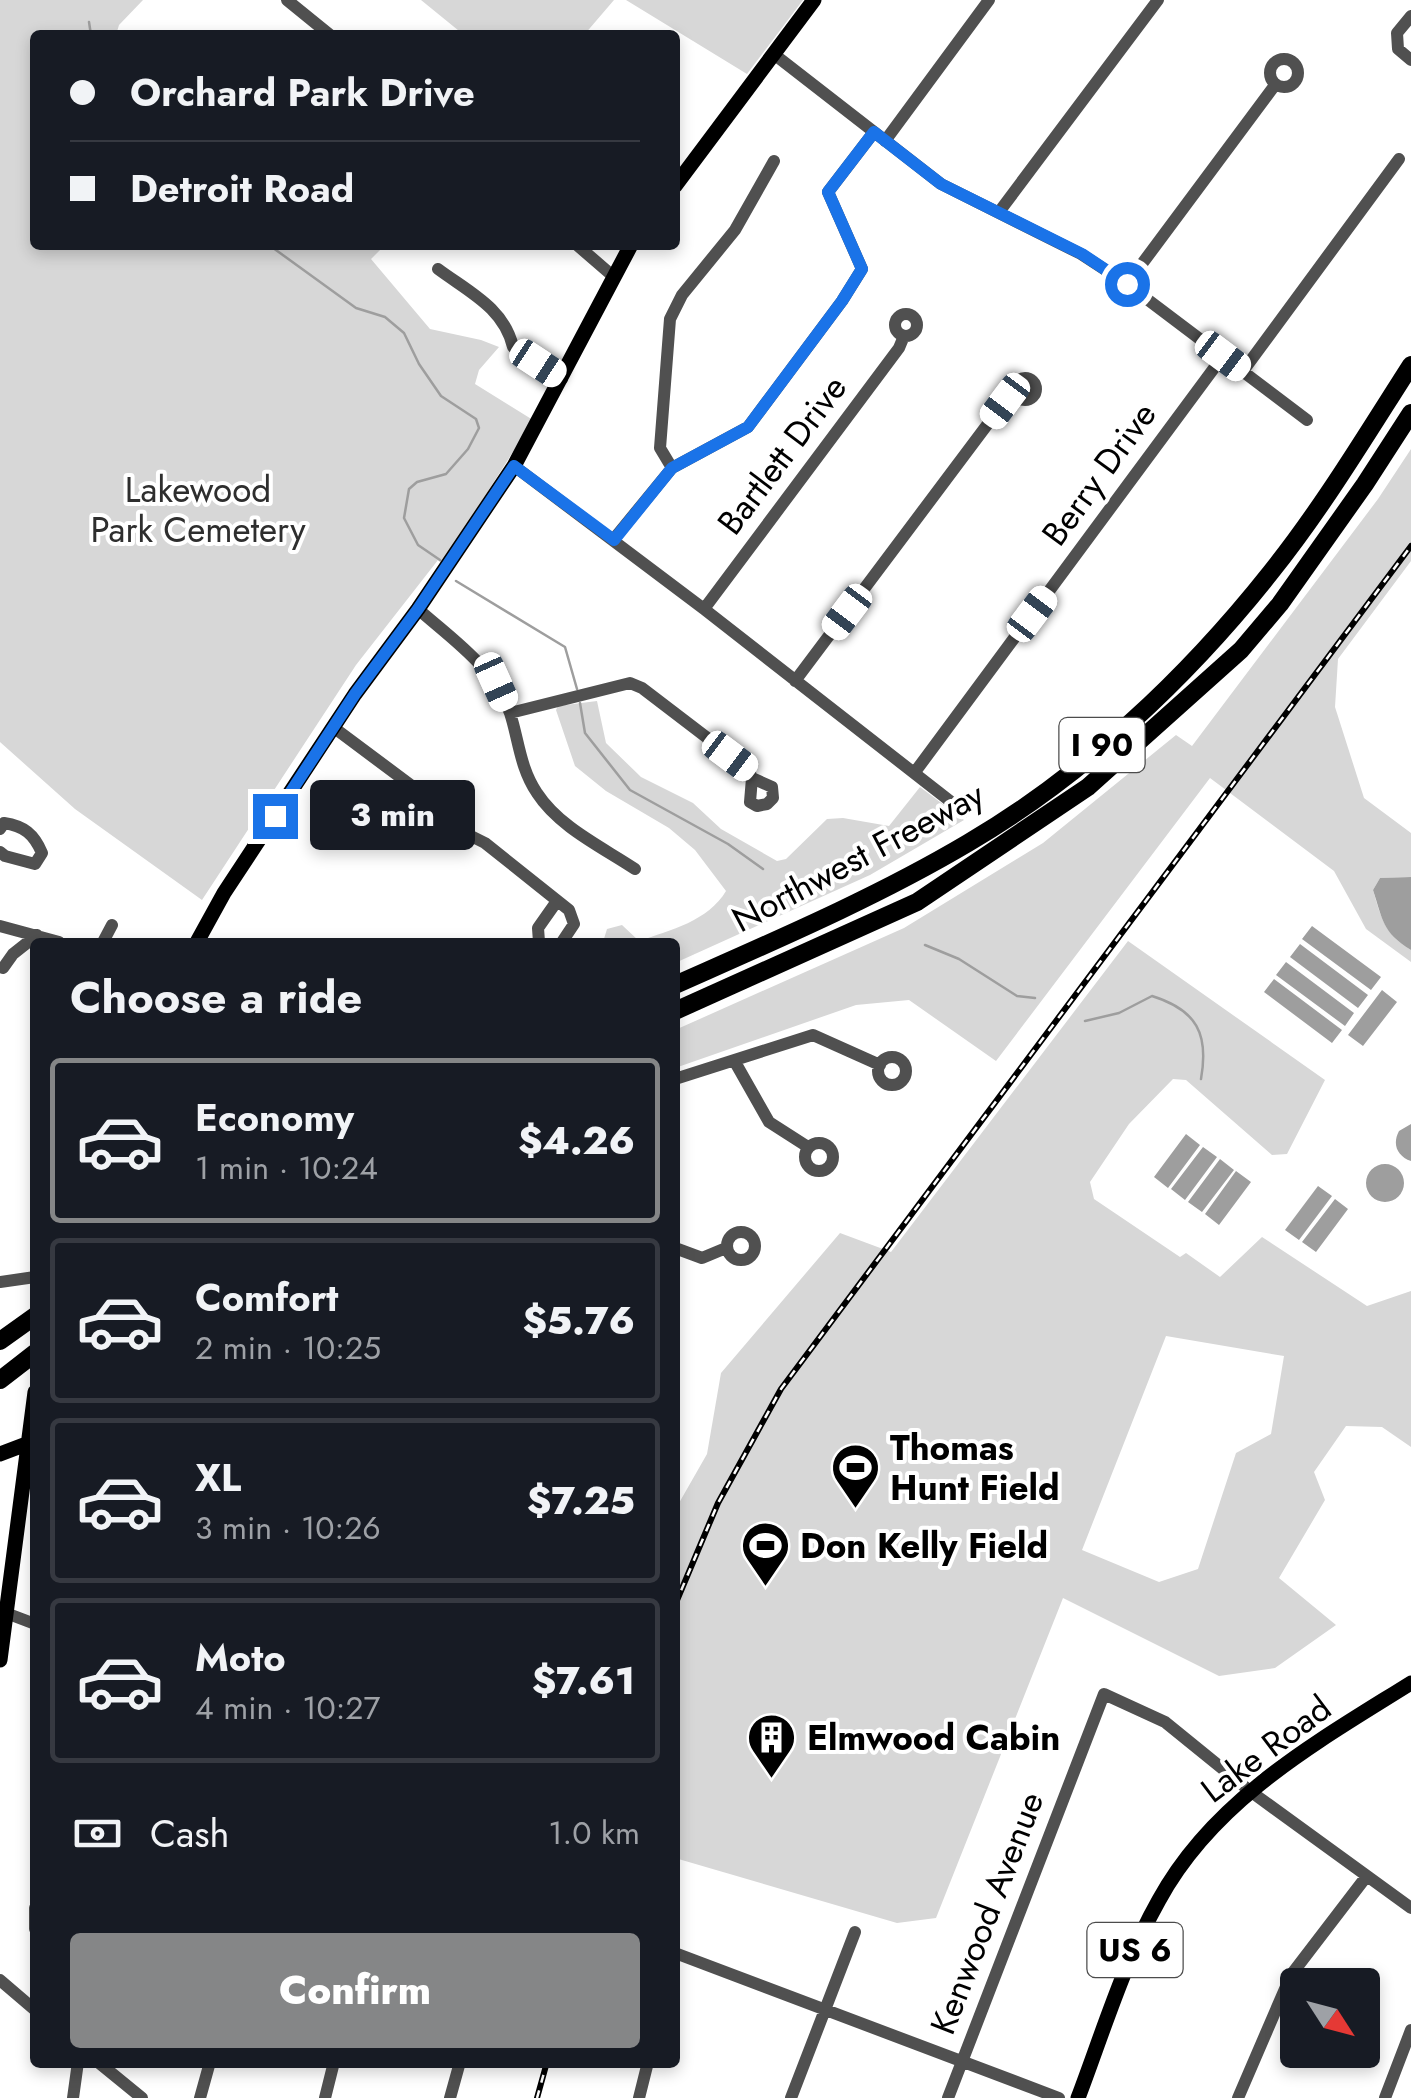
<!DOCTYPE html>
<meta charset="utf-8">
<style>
:root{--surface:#171b24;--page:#242831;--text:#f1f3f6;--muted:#9ea1a6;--line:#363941;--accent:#858687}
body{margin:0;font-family:Jost,sans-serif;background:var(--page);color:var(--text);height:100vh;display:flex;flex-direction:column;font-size:38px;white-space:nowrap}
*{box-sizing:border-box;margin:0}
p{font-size:32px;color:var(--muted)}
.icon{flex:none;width:55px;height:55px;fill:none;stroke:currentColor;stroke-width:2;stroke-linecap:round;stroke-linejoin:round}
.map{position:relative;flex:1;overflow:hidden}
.sheet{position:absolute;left:30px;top:938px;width:650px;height:1130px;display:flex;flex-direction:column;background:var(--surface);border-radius:10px;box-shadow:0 5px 15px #0003}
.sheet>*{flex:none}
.banner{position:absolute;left:30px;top:30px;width:650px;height:220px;border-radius:10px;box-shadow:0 5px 15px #0003;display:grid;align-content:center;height:220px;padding:0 40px;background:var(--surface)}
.needle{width:65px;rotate:126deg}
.fabs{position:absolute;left:1280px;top:1968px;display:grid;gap:20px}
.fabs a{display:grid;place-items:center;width:100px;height:100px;border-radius:10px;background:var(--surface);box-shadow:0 5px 15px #0003;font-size:50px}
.end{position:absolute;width:45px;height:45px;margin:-22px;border:12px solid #1a73e8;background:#fff;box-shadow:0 0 0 5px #fff}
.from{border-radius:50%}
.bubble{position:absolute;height:70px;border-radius:10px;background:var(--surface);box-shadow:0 5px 15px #0003;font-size:32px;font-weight:800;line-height:70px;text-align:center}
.car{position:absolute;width:30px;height:60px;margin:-30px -15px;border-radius:12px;box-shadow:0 0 8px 2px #0007;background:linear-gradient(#fff 24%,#345 0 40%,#fff 0 76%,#345 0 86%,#fff 0)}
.banner b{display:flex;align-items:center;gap:35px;height:95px;font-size:38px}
.banner b+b{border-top:2px solid var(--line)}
.banner i{width:25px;height:25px;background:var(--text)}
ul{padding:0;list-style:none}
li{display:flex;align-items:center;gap:30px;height:165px;margin:0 20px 15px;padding:0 20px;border:5px solid var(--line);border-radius:10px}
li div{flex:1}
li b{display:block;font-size:38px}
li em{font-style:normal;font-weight:800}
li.active{border-color:var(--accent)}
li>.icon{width:90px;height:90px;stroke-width:1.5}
h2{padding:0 40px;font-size:45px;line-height:120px}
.pay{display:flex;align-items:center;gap:25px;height:110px;padding:0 40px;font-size:38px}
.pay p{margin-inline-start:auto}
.cta{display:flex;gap:20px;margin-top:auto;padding:20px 40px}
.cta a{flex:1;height:115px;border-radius:10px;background:var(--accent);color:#fff;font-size:40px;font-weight:800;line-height:115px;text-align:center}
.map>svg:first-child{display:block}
.green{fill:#d7d7d7;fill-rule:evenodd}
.water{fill:#9e9e9e}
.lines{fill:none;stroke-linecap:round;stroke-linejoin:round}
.stream{stroke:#9e9e9e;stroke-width:2.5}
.minor{stroke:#505050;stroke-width:12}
.major{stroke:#000;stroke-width:15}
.highway{stroke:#000;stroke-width:18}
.rail-casing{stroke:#000;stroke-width:6}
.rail{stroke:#fff;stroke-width:2.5;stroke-dasharray:8;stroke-linecap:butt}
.route{stroke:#1a73e8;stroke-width:12}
.labels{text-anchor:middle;stroke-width:8;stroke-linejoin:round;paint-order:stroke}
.shield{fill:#fff;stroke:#4c4c4c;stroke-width:2.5}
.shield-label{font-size:32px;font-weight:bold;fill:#000}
.street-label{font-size:35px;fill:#000;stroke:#fff}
.park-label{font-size:35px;fill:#2e2e2e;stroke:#fff}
.poi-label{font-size:35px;font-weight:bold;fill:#000;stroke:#fff;text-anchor:start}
</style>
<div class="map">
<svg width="1411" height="2098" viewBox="0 0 1411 2098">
<rect width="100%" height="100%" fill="#fff"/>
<!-- green -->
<path class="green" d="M0,0H143L119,25L116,35H94L91,31V35H35V245H385L371,259L430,329L481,340L499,347L479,370L475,384L533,420L442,564L438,560L356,665L202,900L75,809L0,742Z
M421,0H614L584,35H464Z
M626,0H803L747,74Z
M1411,449V561L1338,659L1335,707L1364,798L1411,833V877L1380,878L1373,890C1381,918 1385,934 1411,950V962L1366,929L1334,871L1210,778L996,1061L909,1000L856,1005L675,1068V1030L904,928L1043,843L1176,735L1192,746L1378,499Z
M597,701L606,743L641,777L693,803L721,829L777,861L786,859L827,819L843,818L889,826L920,787L964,820L870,875L675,963V942H603L607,929L622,925L639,941C671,930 708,921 726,891L695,850L669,828L606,791L575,766L556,710L558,706Z
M1128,941L1325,1080L1287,1154L1272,1155L1186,1080L1173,1079L1129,1124L1090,1182L1094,1199L1180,1257L1186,1253L1220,1277L1262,1237L1367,1306L1411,1291V1447L1382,1427L1346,1426L1314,1472L1325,1500L1279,1578L1336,1625L1275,1668L1219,1676L1063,1598L936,1918L897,1923L675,1858V1510L707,1454L721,1373L840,1233L891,1252ZM1166,1336L1284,1356L1271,1434L1236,1453L1198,1569L1159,1582L1082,1550Z"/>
<!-- water -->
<path class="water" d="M1411,877V950C1382,932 1383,920 1373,890L1380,878Z
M1312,926L1381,977L1371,990L1302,939Z
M1300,944L1368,995L1358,1008L1290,957Z
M1286,962L1354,1013L1345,1026L1276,975Z
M1274,979L1342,1030L1332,1043L1264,992Z
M1382,990L1397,1002L1363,1046L1348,1035Z
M1411,1124V1161C1397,1156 1392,1144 1399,1131Z
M1186,1134L1200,1145L1168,1188L1154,1177Z
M1203,1147L1217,1157L1185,1200L1171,1189Z
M1220,1159L1234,1170L1202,1212L1188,1202Z
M1366 1183a19 19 0 1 1 38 0a19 19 0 1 1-38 0Z
M1236,1171L1251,1182L1219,1225L1205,1214Z
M1318,1186L1332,1196L1299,1240L1285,1230Z
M1335,1199L1348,1209L1316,1252L1302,1242Z"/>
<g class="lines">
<!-- stream -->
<path class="stream" d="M89,22L91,35
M269,245L356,308L385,317L404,333L419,364L441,396L476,419L479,428L468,449L446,474L417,482L409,489L404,518L418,545L440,560
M456,581L565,647L577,689
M580,703L585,733L630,790L728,844L763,869
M925,945L959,959L1017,996L1035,998
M1085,1021L1119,1013L1152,996C1197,1010 1209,1034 1201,1079"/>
<!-- minor -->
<path class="minor" d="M287,0L330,35
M1411,16L1397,33L1398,49L1411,60
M775,55L941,184L1081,254L1127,284L1307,420
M1270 73a14 14 0 1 1 28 0a14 14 0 1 1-28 0Z
M885,141L989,0
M999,212L1158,0
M577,245L614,277
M438,269C469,292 504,308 513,347L562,379
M1127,284L1275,85
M895 325a11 11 0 1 1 22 0a11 11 0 1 1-22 0Z
M1243,371L1399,159
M1014 389a11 11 0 1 1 22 0a11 11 0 1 1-22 0Z
M514,466L704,609L964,812
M672,468L660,448L670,319L682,295L735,230L774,161
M613,540L672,468L748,427L842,301L862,269L828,192L874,132
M418,609C453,640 494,667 510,713C519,741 520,768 537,793C559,827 602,847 635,869
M704,609L899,348L904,336
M795,681L1005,401L1015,394
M510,713L630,683L642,688L748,769L752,778L750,802L757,806L767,804L773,798L772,787L752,778
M333,727L416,789L455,828L485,843L569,910L574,924L562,942
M915,772L1223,356
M0,829L4,823C24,826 34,834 42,853L35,864L5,856L0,852
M0,926L59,942
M103,942L112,925
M539,942L538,928L557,901
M3,968L13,954L37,935
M878 1071a14 14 0 1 1 28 0a14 14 0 1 1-28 0Z
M735,1062L769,1122L808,1147
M675,1079L813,1035L880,1065
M805 1157a14 14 0 1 1 28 0a14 14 0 1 1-28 0Z
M727 1246a14 14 0 1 1 28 0a14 14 0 1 1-28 0Z
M675,1248L702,1258L726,1248
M0,1282L35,1277
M6,1613L35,1624
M35,1908V1929
M675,1953L1059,2098
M0,1980L35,2010
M98,2062L142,2098
M73,2098L78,2062
M200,2098L210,2062
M325,2098L334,2062
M450,2098L460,2062
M639,2098L648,2062
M791,2098L855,1932
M948,2098L1104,1694L1165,1722L1250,1791L1411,1908
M1238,2098L1291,1975L1366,1877
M1385,2098L1411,2030"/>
<!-- major -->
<path class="major" d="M675,186L814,0
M197,942L224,893L355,694L418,609L514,466L631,245
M0,1454L29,1443
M0,1660L35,1392
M1078,2098C1103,2032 1124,1962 1159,1900C1214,1799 1317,1742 1411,1683"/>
<!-- highway -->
<path class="highway" d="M675,985C774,941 875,898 968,843C1084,775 1187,678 1271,572C1323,507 1366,435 1411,365
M675,1011L917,902L1088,787L1241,650L1280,604L1365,484L1411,413
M0,1341L35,1316
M0,1380L35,1353
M29,1443L35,1440"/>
<defs>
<path id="rail" d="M675,1605L718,1503L781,1389L1411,546
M537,2098L547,2062"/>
</defs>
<!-- rail casing -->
<use href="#rail" class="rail-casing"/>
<!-- rail -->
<use href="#rail" class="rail"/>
</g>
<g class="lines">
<!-- route -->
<path class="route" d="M275,816L355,694L418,609L514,466L614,540L672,468L748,427L842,301L862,269L828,192L874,132L941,184L1082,254L1127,284"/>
</g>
<!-- icons -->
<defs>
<symbol id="stadium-pin" viewBox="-11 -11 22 30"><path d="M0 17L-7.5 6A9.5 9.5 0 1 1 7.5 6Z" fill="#000" stroke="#fff"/><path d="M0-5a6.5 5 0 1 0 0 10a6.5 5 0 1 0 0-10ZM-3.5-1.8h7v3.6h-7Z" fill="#fff"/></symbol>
<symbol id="building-pin" viewBox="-11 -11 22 30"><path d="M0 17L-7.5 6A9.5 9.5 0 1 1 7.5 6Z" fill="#000" stroke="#fff"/><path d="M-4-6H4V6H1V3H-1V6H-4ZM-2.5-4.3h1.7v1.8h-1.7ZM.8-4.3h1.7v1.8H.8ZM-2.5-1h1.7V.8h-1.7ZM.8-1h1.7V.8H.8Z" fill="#fff"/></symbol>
</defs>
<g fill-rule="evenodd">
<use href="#stadium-pin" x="828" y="1440" width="55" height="75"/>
<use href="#stadium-pin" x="738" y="1518" width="55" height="75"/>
<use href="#building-pin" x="744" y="1710" width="55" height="75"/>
</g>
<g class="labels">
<!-- shield labels -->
<g class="shield">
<rect x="1059.5" y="718" width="85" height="54" rx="8"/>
<rect x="1087.5" y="1923" width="95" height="54" rx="8"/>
</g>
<g class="shield-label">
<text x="1102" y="756">I 90</text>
<text x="1135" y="1961">US 6</text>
</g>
<!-- street labels -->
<g class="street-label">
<text transform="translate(782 455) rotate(-53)" y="12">Bartlett Drive</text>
<text transform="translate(1099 474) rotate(-54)" y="12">Berry Drive</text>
<text transform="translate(858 857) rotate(-28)" y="12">Northwest Freeway</text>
<text transform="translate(1266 1749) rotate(-37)" y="12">Lake Road</text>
<text transform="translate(987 1913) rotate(-69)" y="12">Kenwood Avenue</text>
</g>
<!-- park labels -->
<g class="park-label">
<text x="198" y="502">Lakewood<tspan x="198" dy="40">Park Cemetery</tspan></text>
</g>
<!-- poi labels -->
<g class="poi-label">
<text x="890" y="1460">Thomas<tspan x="890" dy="40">Hunt Field</tspan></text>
<text x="800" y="1558">Don Kelly Field</text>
<text x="807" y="1750">Elmwood Cabin</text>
</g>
</g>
</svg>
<div class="fabs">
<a><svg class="needle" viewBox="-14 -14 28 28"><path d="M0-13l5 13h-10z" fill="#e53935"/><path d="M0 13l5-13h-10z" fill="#9ea1a6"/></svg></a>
</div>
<i class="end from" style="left:1127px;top:284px"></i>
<i class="end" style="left:275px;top:816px"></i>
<div class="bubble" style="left:310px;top:780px;width:165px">3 min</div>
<i class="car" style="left:1223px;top:356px;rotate:127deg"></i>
<i class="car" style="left:538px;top:363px;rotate:123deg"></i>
<i class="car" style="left:1005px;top:401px;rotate:217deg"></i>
<i class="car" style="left:847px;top:612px;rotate:217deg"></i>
<i class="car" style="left:1032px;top:614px;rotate:37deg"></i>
<i class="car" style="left:496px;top:682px;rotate:156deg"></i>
<i class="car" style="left:730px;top:756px;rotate:127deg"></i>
<div class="banner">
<b><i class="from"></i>Orchard Park Drive</b>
<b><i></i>Detroit Road</b>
</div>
<section class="sheet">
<h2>Choose a ride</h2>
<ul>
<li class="active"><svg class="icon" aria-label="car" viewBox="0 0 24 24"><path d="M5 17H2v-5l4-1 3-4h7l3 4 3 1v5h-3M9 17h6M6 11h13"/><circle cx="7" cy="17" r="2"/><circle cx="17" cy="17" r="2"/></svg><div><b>Economy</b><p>1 min · 10:24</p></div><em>$4.26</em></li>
<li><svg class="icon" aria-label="car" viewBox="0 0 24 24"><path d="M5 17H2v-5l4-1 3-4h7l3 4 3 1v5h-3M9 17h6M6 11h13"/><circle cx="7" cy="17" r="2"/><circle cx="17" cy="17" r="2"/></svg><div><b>Comfort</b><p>2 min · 10:25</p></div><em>$5.76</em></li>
<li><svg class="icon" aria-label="car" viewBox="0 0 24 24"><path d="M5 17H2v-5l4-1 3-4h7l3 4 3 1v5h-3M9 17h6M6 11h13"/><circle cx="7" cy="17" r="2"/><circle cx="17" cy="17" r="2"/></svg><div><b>XL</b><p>3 min · 10:26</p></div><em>$7.25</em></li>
<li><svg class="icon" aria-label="car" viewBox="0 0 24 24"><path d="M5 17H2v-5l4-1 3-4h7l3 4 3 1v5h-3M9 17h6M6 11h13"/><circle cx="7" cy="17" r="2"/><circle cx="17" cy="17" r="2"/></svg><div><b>Moto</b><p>4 min · 10:27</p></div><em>$7.61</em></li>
</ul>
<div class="pay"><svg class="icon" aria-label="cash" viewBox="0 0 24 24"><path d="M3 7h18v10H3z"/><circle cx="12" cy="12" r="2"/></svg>Cash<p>1.0 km</p></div>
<div class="cta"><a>Confirm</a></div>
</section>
</div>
